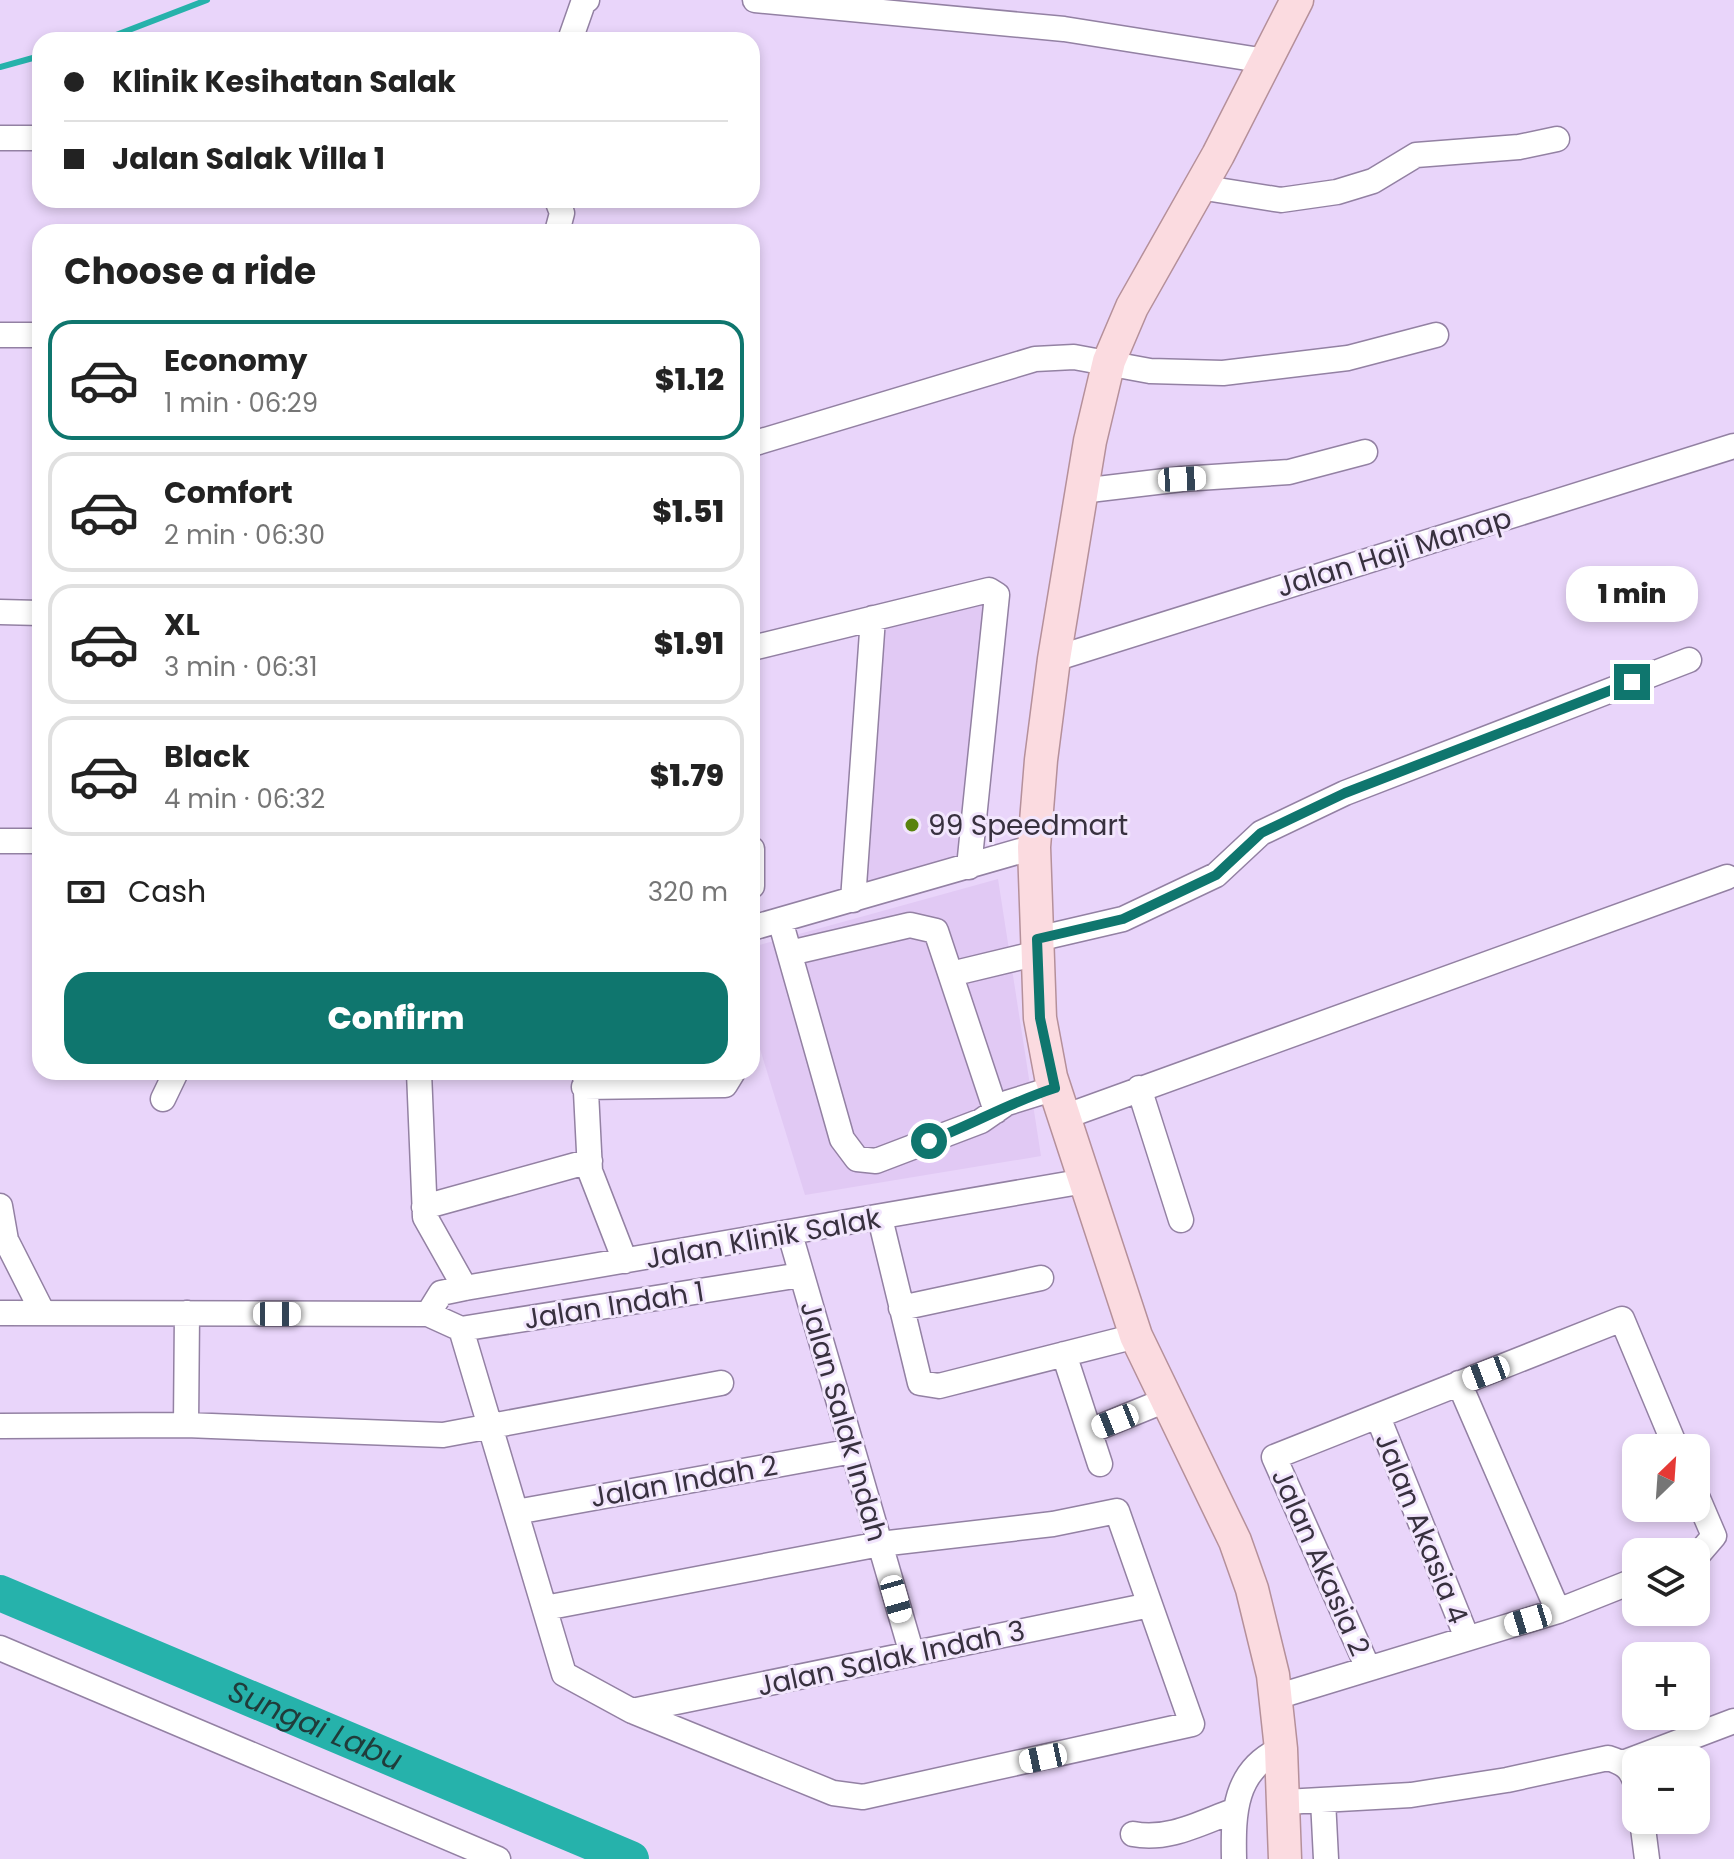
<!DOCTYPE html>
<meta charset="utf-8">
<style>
:root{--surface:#fff;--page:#f2f2f2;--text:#222;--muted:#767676;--line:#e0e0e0;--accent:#0f766e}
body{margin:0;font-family:Poppins,sans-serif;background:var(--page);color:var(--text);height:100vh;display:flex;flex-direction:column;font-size:30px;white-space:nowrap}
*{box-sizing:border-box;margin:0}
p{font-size:26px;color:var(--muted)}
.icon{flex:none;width:44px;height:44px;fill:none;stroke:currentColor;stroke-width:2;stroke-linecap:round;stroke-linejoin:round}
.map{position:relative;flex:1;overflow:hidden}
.sheet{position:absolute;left:32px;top:224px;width:728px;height:856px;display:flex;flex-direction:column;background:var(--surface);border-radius:24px;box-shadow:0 4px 12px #0003}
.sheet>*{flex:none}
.hud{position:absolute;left:32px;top:32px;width:728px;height:176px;border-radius:24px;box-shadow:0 4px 12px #0003;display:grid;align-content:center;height:176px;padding:0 32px;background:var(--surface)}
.needle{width:52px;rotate:25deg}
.buttons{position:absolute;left:1622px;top:1434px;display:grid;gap:16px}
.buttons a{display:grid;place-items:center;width:88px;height:88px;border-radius:16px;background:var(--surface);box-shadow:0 4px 12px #0003;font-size:40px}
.end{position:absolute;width:36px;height:36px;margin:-18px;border:10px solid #0f766e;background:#fff;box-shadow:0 0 0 4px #fff}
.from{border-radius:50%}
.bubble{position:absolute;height:56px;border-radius:24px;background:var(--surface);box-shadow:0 4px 12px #0003;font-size:26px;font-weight:800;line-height:56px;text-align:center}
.car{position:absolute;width:24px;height:48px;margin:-24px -12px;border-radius:10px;box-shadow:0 0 6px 2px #0007;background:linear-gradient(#fff 24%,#345 0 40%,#fff 0 76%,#345 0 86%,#fff 0)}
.hud b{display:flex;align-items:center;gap:28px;height:76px;font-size:30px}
.hud b+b{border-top:2px solid var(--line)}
.hud i{width:20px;height:20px;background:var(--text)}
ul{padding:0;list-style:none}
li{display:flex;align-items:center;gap:24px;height:120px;margin:0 16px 12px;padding:0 16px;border:4px solid var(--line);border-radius:24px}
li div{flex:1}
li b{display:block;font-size:30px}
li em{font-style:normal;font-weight:800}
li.selected{border-color:var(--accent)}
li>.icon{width:72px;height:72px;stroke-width:1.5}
h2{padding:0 32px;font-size:36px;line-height:96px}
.pay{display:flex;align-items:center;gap:20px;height:88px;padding:0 32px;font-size:30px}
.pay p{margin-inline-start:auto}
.cta{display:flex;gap:16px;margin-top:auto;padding:16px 32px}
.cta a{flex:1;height:92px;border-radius:24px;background:var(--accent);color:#fff;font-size:32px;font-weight:800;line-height:92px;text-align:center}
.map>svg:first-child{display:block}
.built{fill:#e1c9f4}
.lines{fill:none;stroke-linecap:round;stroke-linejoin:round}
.stream{stroke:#26b2ab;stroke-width:6}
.river{stroke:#26b2ab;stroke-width:36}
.minor-casing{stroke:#9381a3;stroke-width:27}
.major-casing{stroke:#b5909a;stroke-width:35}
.minor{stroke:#fff;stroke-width:24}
.major{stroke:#fbdbe0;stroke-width:32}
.route{stroke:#0f766e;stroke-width:10}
.poi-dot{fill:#59830d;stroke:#f2e6fd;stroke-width:3}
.labels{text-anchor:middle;stroke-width:6;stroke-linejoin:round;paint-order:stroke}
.street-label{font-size:28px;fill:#38313f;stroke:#f2e6fd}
.poi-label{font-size:28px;fill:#38313f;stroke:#f2e6fd;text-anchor:start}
.water-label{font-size:30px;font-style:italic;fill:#203c3a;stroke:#f2e6fd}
</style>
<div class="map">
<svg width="1734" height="1859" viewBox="0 0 1734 1859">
<rect width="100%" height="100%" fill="#e9d5fa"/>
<!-- built -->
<path class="built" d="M989,598L962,859L860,891L879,625Z
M998,879L1041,1156L805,1195L752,1023V947Z"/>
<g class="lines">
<!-- stream -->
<path class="stream" d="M103,40L207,0
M0,67L40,56"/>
<!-- river -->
<path class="river" id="s1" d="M0,1593L631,1859"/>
<defs>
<path id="minor" d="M755,0L1064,29L1266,61
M570,40L583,3L587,0
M0,138H40
M1199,187L1281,200L1337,192L1373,181L1416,155L1519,147L1557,139
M557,232L562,213L557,200
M0,335H40
M752,444L1035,359L1074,357L1150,371L1223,373L1348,358L1436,335
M1081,491L1182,479L1289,472L1365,452
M0,612L40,613
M752,648L989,590L997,595L969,867
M1054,659L1734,446
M0,841H40
M752,849V886
M853,900L873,618
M780,920L842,1139L857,1159L876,1161L981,1121L1007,1103L1055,1088
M752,928L1034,847
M1037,939L1123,919L1216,875L1261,833L1345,793L1689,660
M790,953L910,925L936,931L996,1111
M951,974L1038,953
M419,1072L425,1217L465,1288
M585,1072L590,1171L625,1261
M584,1087L725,1085L733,1072
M1139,1088L1181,1220
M163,1099L176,1072
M1064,1117L1727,877
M0,1206L6,1240L43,1313
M424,1207L590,1161
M880,1218L920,1383L939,1386L1136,1336
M790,1234L912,1654
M901,1308L1041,1278
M0,1313L428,1314L461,1329L801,1275
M428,1314L441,1293L465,1288L1085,1181
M461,1329L564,1674L632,1711L833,1793L863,1797L1192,1724L1117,1511L1053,1524L880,1544L545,1608
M1064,1354L1100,1464
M1459,1383L1558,1611
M1378,1417L1467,1638
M186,1425L187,1313
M0,1426L186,1425L443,1435L721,1383
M1090,1431L1166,1400
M1696,1494L1714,1536L1696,1557
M516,1512L853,1451
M0,1648L498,1859
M1368,1668L1274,1457L1622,1319L1676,1448
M1276,1697L1558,1611L1636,1580
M632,1711L1150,1605
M1623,1763L1734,1721
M1323,1800L1326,1859
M1285,1802L1411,1795L1507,1780L1608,1758C1624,1763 1631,1768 1636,1784
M1642,1820L1647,1859
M1133,1834C1168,1841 1200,1823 1233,1811
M1234,1859C1233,1813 1234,1770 1281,1749"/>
<path id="major" d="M1285,1859L1281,1749L1273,1675L1252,1589L1235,1541L1136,1336L1051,1077L1040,1018L1034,847L1041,760L1054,659L1090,441L1109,361L1132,307L1218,155L1297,0"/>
</defs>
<!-- minor casing -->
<use href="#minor" class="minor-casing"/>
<!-- major casing -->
<use href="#major" class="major-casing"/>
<!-- minor -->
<use href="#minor" class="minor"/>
<!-- major -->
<use href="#major" class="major"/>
</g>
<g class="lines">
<!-- route -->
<path class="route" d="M929,1141C972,1125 1010,1102 1055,1088L1040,1018L1037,939L1123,919L1216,875L1261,833L1345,793L1632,682"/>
</g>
<!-- markers -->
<circle class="poi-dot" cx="912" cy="825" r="8"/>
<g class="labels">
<!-- street labels -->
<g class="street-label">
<text transform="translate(1394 552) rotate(-17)" y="10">Jalan Haji Manap</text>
<text transform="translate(763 1238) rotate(-10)" y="10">Jalan Klinik Salak</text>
<text transform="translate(614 1305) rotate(-9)" y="10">Jalan Indah 1</text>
<text transform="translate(844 1421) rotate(74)" y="10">Jalan Salak Indah</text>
<text transform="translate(684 1481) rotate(-10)" y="10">Jalan Indah 2</text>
<text transform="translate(1422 1528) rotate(68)" y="10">Jalan Akasia 4</text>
<text transform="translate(1321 1562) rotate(66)" y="10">Jalan Akasia 2</text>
<text transform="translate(891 1658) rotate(-12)" y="10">Jalan Salak Indah 3</text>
</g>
<!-- poi labels -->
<g class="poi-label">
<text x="928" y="835">99 Speedmart</text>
</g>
<!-- water labels -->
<g class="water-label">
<text dy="10" stroke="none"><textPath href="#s1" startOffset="342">Sungai Labu</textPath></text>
</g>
</g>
</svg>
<div class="buttons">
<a><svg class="needle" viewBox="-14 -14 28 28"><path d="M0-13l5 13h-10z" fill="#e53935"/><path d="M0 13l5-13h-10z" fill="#767676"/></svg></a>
<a><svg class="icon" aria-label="layers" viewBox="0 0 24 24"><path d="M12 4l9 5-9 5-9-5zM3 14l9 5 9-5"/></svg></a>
<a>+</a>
<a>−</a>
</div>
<i class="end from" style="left:929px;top:1141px"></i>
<i class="end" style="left:1632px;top:682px"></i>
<div class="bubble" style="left:1566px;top:566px;width:132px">1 min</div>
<i class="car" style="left:1182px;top:479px;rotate:87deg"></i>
<i class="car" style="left:277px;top:1314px;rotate:90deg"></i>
<i class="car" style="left:1486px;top:1373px;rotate:249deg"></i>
<i class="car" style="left:1115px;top:1421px;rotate:248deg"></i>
<i class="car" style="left:896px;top:1599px;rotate:164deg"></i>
<i class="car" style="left:1528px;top:1620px;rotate:253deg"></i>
<i class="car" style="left:1043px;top:1758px;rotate:258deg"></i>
<div class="hud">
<b><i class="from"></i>Klinik Kesihatan Salak</b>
<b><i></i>Jalan Salak Villa 1</b>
</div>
<section class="sheet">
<h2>Choose a ride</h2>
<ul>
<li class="selected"><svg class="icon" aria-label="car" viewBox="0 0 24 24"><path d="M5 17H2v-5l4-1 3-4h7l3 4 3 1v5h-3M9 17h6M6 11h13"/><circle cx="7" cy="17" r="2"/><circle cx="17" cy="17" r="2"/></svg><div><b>Economy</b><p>1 min · 06:29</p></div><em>$1.12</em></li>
<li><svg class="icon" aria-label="car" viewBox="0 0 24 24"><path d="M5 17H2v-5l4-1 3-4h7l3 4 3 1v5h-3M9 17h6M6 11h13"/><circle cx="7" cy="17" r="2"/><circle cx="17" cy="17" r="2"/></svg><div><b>Comfort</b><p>2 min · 06:30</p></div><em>$1.51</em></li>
<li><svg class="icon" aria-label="car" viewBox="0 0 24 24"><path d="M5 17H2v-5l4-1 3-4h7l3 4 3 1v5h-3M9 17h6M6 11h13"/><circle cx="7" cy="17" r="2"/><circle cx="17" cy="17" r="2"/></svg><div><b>XL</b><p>3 min · 06:31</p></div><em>$1.91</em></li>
<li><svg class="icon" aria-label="car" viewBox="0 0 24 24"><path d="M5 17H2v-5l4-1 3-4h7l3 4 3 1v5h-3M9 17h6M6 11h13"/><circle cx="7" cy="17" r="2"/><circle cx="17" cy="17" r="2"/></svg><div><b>Black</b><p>4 min · 06:32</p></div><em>$1.79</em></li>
</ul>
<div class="pay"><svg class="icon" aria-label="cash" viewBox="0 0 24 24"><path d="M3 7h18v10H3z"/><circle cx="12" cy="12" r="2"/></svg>Cash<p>320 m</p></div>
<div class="cta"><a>Confirm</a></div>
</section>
</div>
